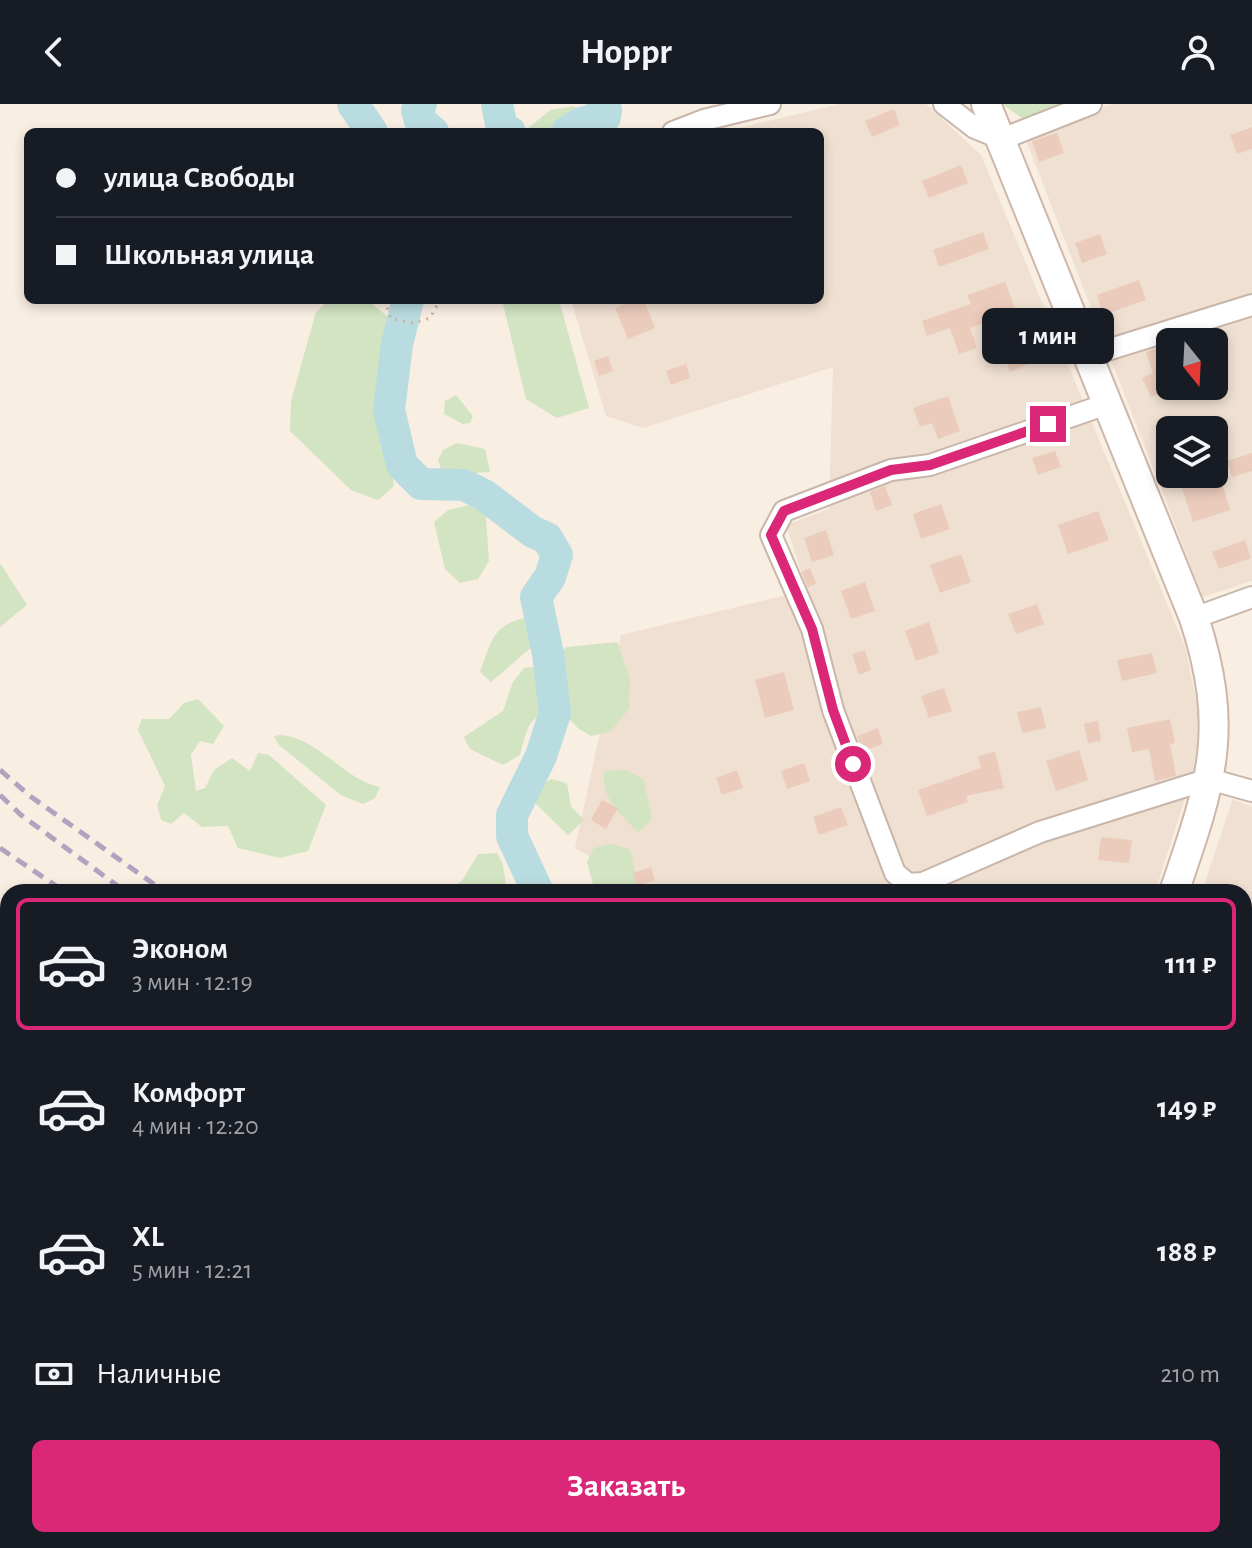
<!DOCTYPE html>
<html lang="ru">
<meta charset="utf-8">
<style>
:root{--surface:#171b24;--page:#20242c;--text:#f1f3f6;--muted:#9ea1a6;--line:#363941;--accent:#db2777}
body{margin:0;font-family:"Alegreya Sans",sans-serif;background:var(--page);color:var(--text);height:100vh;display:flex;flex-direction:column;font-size:30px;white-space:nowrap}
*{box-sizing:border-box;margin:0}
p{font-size:26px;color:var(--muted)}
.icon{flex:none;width:44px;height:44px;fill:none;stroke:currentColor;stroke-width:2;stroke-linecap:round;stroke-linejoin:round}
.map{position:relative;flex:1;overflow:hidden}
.drawer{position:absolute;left:0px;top:780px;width:1252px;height:664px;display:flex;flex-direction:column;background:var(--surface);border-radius:24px 24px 0 0;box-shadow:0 4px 12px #0003}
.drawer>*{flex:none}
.banner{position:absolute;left:24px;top:24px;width:800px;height:176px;border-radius:12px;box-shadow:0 4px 12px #0003;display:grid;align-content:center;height:176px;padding:0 32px;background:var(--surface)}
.needle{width:52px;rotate:162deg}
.buttons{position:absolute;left:1156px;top:224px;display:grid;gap:16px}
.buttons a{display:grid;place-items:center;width:72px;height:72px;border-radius:12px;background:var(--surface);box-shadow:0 4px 12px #0003;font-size:40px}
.end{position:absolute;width:36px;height:36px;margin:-18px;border:10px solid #db2777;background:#fff;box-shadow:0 0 0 4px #fff}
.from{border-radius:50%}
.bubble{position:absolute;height:56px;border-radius:12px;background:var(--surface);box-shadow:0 4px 12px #0003;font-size:26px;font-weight:600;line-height:56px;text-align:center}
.banner b{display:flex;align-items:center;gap:28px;height:76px;font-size:30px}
.banner b+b{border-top:2px solid var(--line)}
.banner i{width:20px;height:20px;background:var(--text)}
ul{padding:14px 0 0;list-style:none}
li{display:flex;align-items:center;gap:24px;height:132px;margin:0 16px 12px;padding:0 16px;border:4px solid transparent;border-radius:12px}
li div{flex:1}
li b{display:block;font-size:30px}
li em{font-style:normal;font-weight:600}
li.selected{border-color:var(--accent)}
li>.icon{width:72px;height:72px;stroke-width:1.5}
.pay{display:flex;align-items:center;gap:20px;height:88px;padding:0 32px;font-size:30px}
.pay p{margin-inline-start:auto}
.action{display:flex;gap:16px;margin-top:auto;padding:16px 32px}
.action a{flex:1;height:92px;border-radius:12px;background:var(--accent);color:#fff;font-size:32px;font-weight:600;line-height:92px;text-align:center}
header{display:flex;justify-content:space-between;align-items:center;height:104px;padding:0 32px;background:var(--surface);font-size:36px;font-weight:600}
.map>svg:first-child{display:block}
.residential{fill:#efe0d1;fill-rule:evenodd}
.green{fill:#d2e4c2}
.water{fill:#b9dce0;stroke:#a0ccd0;stroke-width:2}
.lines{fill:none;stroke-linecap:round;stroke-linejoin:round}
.river{stroke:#b9dce0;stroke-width:32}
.building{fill:#ebccbc}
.service-casing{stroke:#c8b6aa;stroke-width:14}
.minor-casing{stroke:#c8b6aa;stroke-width:24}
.secondary-casing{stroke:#cdb7aa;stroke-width:32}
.path{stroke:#cfb0a0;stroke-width:3;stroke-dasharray:2 6;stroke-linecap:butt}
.service{stroke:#fff;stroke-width:10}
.minor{stroke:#fff;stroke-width:20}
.secondary{stroke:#fff;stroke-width:28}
.rail{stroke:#b1a2c0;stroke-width:5;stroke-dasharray:12 8;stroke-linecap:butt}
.route{stroke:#db2777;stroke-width:10}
</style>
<header><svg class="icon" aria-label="back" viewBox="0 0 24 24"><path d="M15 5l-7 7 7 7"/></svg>Hoppr<svg class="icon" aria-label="person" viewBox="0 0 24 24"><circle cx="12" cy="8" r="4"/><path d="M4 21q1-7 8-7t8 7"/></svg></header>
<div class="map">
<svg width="1252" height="1444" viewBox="0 0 1252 1444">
<rect width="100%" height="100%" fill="#f9eee2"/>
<!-- residential -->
<path class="residential" d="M840,0H926L981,51L1185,543L1198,605L1197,657L1155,788H653L575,744L621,531L807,486L786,421L829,405L833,263L643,324L606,312L571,196H820V28H722Z
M1112,0H1252V477L1203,493L1026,36ZM1170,238H1214V282H1170ZM1170,326H1214V370H1170Z
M1233,695L1252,703V1111L1244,1110V788H1202Z"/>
<!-- green -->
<path class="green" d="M1002,0H1082L1071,6L1022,14Z
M574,2L582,10L583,28H528L527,25L550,6Z
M329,196H367L391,215L381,301L394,382L378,396L351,386L290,327L291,297L316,208Z
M502,196H559L589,304L557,314L526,295Z
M456,291L473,312L470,319L463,320L444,310L445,297Z
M457,339L485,345L490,368L443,371L438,356L443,346Z
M475,400L486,413L489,457L478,475L460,479L445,465L434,418L448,406Z
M0,459L27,501L0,523Z
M530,513L541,535L491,578L480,568C492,536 493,519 530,513Z
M617,538L630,574L629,605L611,627L591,632L579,625L560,606C526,613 529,620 520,651L503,661L470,645L464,633L503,607L513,578L524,564L550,561L566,543Z
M198,595L224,622L213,640L200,637L191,651L196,687L205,684L214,666L232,654L250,667L258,649L269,651L326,701L308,747L280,754L238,744L228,722L202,723L184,709L171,720L161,716L157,701L165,682L138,626L142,615H169L184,599Z
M279,631C317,632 345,677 380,683L375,694L363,700L341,691L279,641L274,633Z
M627,666L644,676L652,716L638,728C620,710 601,694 604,667Z
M551,675L567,679L571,702L584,716L568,731L536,700L535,686Z
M610,740L630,745L636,773L646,788H595L587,758L594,744Z
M497,749L503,761L507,788H441L462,777L478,750Z
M414,780L440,788H375Z
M0,802L8,808V1368L0,1372V1342L3,1336H0Z
M1244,1213L1252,1221V1253L1244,1252Z
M8,1405V1436H595L597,1444H0L1,1413Z
M607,1436H928L929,1444H609Z
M1006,1436H1172L1185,1444H1019Z"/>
<!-- water -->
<path class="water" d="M1252,1259V1314L1244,1309V1266Z"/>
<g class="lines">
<!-- river -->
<path class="river" d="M353,0L372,28
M421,0L417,6L420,17L433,28
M497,0L502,25L510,28
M567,28L581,19L605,13L606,6L602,0
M408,196L397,240L389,306L402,361L421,380L464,381L484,391L533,428L547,434L557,451L550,473L536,493L548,550L555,609L541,652L512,711V732L538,788
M0,1382L8,1375"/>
</g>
<!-- building -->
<path class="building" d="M894,5L900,21L872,33L865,17Z
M1252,23V45L1237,50L1230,31Z
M1057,29L1064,49L1039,58L1032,37Z
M961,61L968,79L929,94L922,77Z
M983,128L989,145L939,163L933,146Z
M1100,130L1107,150L1082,159L1075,139Z
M1139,176L1146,196L1103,211L1097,191Z
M1005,178L1016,207L970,224L977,244L959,250L950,224L927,232L922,217L971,200L967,191Z
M634,196H644L655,224L628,235L615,204Z
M1029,233L1039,255L1010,268L1001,245Z
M1160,243L1170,270V285L1151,293L1142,274L1153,269L1146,248Z
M608,252L613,267L599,272L594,257Z
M686,260L690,274L671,281L666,267Z
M948,292L960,327L938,335L932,319L920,323L913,304Z
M1055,347L1061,363L1038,371L1032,354Z
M1252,349V367L1232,373L1227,357Z
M1220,372L1230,406L1193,418L1182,384Z
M885,382L892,401L876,407L870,388Z
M941,400L950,425L921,435L913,410Z
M1098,407L1109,436L1068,450L1058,421Z
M826,426L834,451L812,458L804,434Z
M1245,436L1251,454L1219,465L1212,448Z
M961,450L971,478L940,489L930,461Z
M810,464L816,480L808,483L801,468Z
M865,478L875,507L851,515L841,487Z
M1037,500L1044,520L1016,530L1008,510Z
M929,518L939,549L916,557L905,527Z
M865,546L871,566L859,571L852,550Z
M1152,549L1157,569L1122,577L1117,556Z
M784,568L794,606L765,614L755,576Z
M944,584L952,607L929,614L921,592Z
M1041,603L1046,624L1022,629L1017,608Z
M1170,615L1175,639L1170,640L1176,672L1155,677L1149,645L1132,648L1127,624Z
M1098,617L1101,637L1088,639L1084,620Z
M878,624L883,640L863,647L857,632Z
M1079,646L1088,676L1056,687L1046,657Z
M995,648L1004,684L966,692L968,698L927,712L918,686L981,664L978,652Z
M804,659L810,677L787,685L781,667Z
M737,666L743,684L722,691L716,674Z
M602,696L618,704L606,725L591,716Z
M841,703L848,721L819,731L813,713Z
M1101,733L1132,736L1129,759L1098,756Z
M651,763L655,776L637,782L633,769Z"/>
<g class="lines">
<defs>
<path id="service" d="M998,1436L1011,1444"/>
<path id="minor" d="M944,0L975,24L1002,35L1091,0
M673,28L704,16L770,0
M1088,252L1252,201
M1107,300L930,361L891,366L784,407L771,431L812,525L833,606L895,769L908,780L923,779L1040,728L1209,675L1252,687
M1194,514L1252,493
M1244,1123L1252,1126"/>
<path id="secondary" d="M986,0L1194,514C1231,627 1211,680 1174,788
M953,1444L955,1436"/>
</defs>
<!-- service casing -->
<use href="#service" class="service-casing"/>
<!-- minor casing -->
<use href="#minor" class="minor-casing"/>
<!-- secondary casing -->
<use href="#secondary" class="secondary-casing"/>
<!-- path -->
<path class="path" d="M385,196L391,215L414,219L430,214L440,196
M0,1042L8,1044
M0,1158L8,1137
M602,1436L603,1444
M467,1444L478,1436"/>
<!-- service -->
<use href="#service" class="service"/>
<!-- minor -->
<use href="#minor" class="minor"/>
<!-- secondary -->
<use href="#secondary" class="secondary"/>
<!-- rail -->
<path class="rail" d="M0,666L30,692L165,788
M0,691L21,711L126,788
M0,744L65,788
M1244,1360L1252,1365
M1244,1377L1252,1381
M1244,1402L1252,1406"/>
</g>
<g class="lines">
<!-- route -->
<path class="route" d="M853,660L833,606L812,525L771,431L784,407L891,366L930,361L1048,320"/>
</g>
</svg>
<div class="buttons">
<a><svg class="needle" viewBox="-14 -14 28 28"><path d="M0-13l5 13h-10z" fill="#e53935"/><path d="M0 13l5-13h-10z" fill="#9ea1a6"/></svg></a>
<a><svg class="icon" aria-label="layers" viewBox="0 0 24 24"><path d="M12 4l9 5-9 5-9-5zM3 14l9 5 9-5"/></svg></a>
</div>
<i class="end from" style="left:853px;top:660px"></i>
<i class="end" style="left:1048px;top:320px"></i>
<div class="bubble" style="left:982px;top:204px;width:132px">1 мин</div>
<div class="banner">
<b><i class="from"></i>улица Свободы</b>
<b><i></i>Школьная улица</b>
</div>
<section class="drawer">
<ul>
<li class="selected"><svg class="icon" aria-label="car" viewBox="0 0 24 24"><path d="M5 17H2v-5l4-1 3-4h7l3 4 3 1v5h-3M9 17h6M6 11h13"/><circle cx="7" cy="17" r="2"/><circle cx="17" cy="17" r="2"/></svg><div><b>Эконом</b><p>3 мин · 12:19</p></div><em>111 ₽</em></li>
<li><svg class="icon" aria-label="car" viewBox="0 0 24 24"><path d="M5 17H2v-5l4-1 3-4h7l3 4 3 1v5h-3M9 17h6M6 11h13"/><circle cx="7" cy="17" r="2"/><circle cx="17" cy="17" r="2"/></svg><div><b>Комфорт</b><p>4 мин · 12:20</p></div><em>149 ₽</em></li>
<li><svg class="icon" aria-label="car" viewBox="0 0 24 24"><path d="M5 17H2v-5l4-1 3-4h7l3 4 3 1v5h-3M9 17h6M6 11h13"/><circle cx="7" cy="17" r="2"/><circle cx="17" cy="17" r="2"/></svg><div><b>XL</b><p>5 мин · 12:21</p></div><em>188 ₽</em></li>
</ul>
<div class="pay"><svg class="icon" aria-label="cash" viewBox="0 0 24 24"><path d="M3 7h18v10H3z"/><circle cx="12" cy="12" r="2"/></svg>Наличные<p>210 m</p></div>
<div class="action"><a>Заказать</a></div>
</section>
</div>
